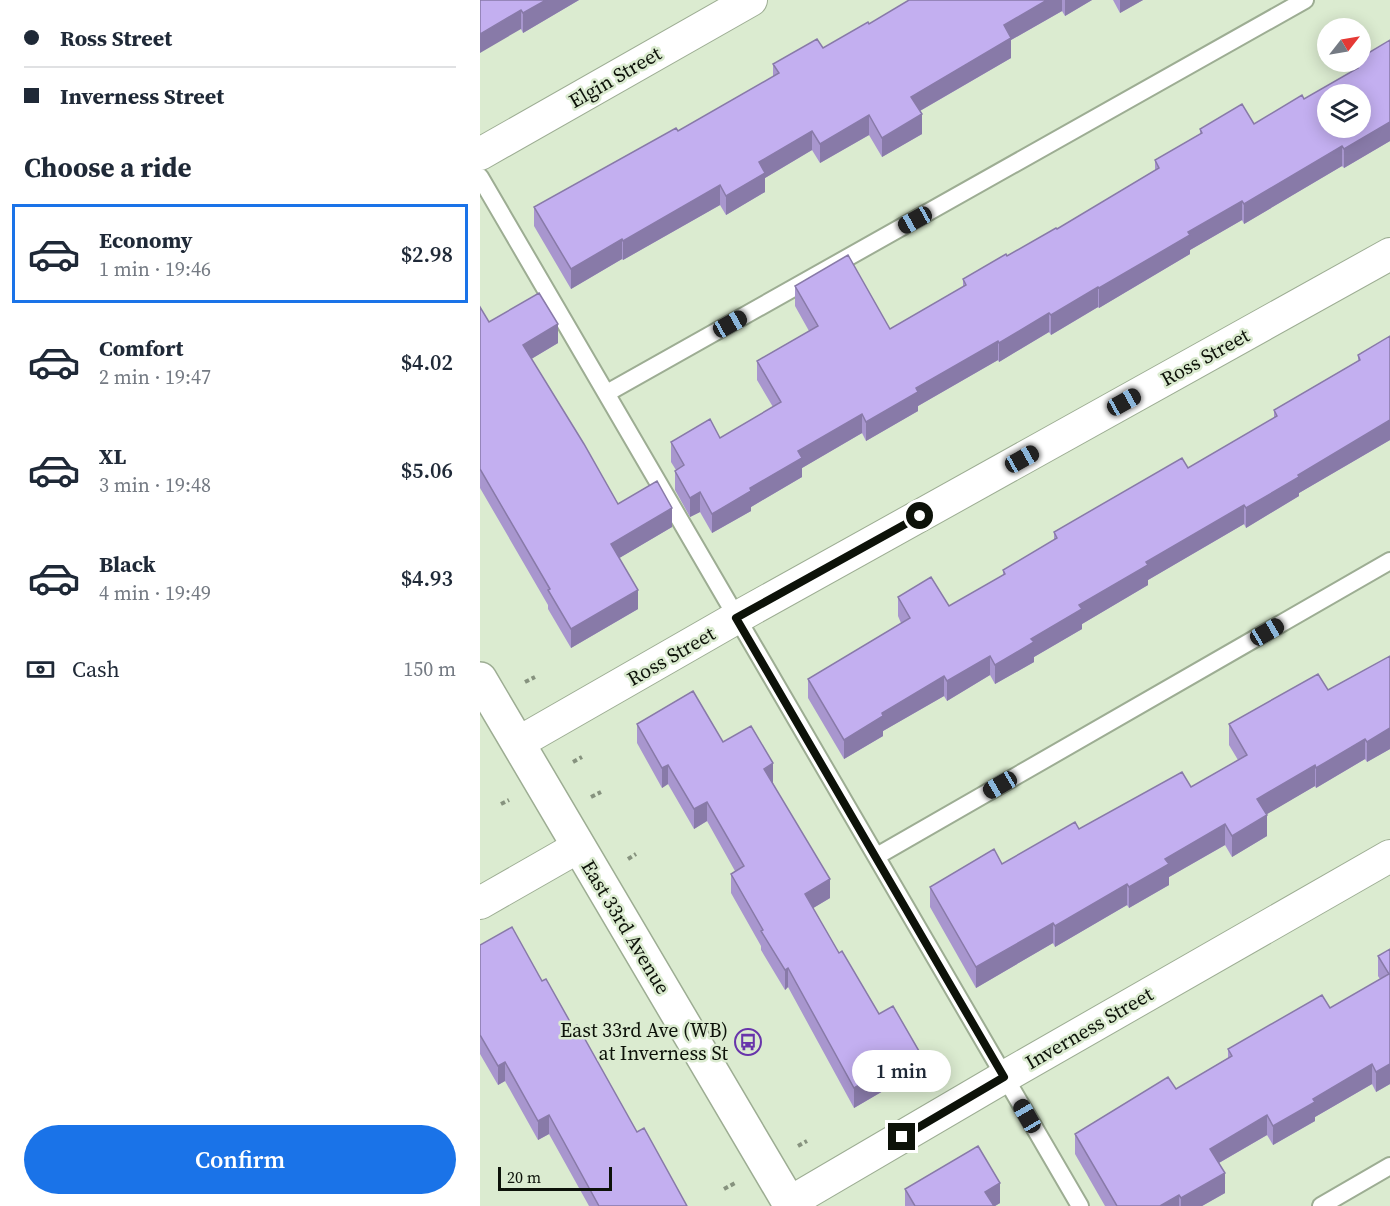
<!DOCTYPE html>
<meta charset="utf-8">
<style>
:root{--surface:#fff;--page:#f6f6f7;--text:#1f2937;--muted:#747a83;--line:#e0e1e3;--accent:#1a73e8}
body{margin:0;font-family:"Source Serif 4",serif;background:var(--page);color:var(--text);height:100vh;display:flex;flex-direction:column;font-size:22px;white-space:nowrap}
*{box-sizing:border-box;margin:0}
p{font-size:20px;color:var(--muted)}
.icon{flex:none;width:33px;height:33px;fill:none;stroke:currentColor;stroke-width:2;stroke-linecap:round;stroke-linejoin:round}
.map{position:relative;flex:1;overflow:hidden}
.sheet{display:flex;flex-direction:column;background:var(--surface);width:480px}
.sheet>*{flex:none}
.guide{display:grid;align-content:center;height:132px;padding:0 24px;background:var(--surface)}
.needle{width:39px;rotate:59deg}
.fabs{position:absolute;left:837px;top:18px;display:grid;gap:12px}
.fabs a{display:grid;place-items:center;width:54px;height:54px;border-radius:50%;background:var(--surface);box-shadow:0 3px 15px #0003;font-size:30px}
.scale{position:absolute;left:18px;bottom:15px;width:114px;box-sizing:border-box;padding-left:6px;border:3px solid #0d1209;border-top:0;font-size:16px;line-height:21px;white-space:nowrap;color:#0d1209;-webkit-text-stroke:4px #dbebd0;paint-order:stroke}
.end{position:absolute;width:27px;height:27px;margin:-14px;border:8px solid #0d1209;background:#fff;box-shadow:0 0 0 3px #fff}
.from{border-radius:50%}
.bubble{position:absolute;height:42px;border-radius:21px;background:var(--surface);box-shadow:0 3px 15px #0003;font-size:20px;font-weight:600;line-height:42px;text-align:center}
.car{position:absolute;width:18px;height:36px;margin:-18px -9px;border-radius:8px;box-shadow:0 0 4px 2px #0007;background:linear-gradient(#222 24%,#8ab4d8 0 40%,#222 0 76%,#8ab4d8 0 86%,#222 0)}
.guide b{display:flex;align-items:center;gap:21px;height:57px;font-size:22px}
.guide b+b{border-top:2px solid var(--line)}
.guide i{width:15px;height:15px;background:var(--text)}
ul{padding:0;list-style:none}
li{display:flex;align-items:center;gap:18px;height:99px;margin:0 12px 9px;padding:0 12px;border:3px solid transparent;border-radius:0px}
li div{flex:1}
li b{display:block;font-size:22px}
li em{font-style:normal;font-weight:600}
li.selected{border-color:var(--accent)}
li>.icon{width:54px;height:54px;stroke-width:1.5}
h2{padding:0 24px;font-size:27px;line-height:72px}
.pay{display:flex;align-items:center;gap:15px;height:66px;padding:0 24px;font-size:22px}
.pay p{margin-inline-start:auto}
.cta{display:flex;gap:12px;margin-top:auto;padding:12px 24px}
.cta a{flex:1;height:69px;border-radius:36px;background:var(--accent);color:#fff;font-size:24px;font-weight:600;line-height:69px;text-align:center}
main{display:flex;flex:1;min-height:0}
.map>svg:first-child{display:block}
.lines{fill:none;stroke-linecap:round;stroke-linejoin:round}
.lane-casing{stroke:#9dad93;stroke-width:20}
.street-casing{stroke:#9dad93;stroke-width:34}
.secondary-casing{stroke:#9dad93;stroke-width:36}
.path{stroke:#86927e;stroke-width:4;stroke-dasharray:4.5 3;stroke-linecap:butt}
.lane{stroke:#fff;stroke-width:16}
.street{stroke:#fff;stroke-width:32}
.secondary{stroke:#fff;stroke-width:33}
.wall{fill:#a896ce}
.shaded-wall{fill:#887aa8}
.building{fill:#c3aff0;stroke:#887aa8;stroke-width:1.5;fill-rule:evenodd}
.route{stroke:#0d1209;stroke-width:8}
.labels{text-anchor:middle;stroke-width:5;stroke-linejoin:round;paint-order:stroke}
.street-label{font-size:20px;fill:#0d1209;stroke:#dbebd0}
.poi-label{font-size:20px;fill:#0d1209;stroke:#dbebd0;text-anchor:end}
</style>
<main>
<section class="sheet">
<div class="guide">
<b><i class="from"></i>Ross Street</b>
<b><i></i>Inverness Street</b>
</div>
<h2>Choose a ride</h2>
<ul>
<li class="selected"><svg class="icon" aria-label="car" viewBox="0 0 24 24"><path d="M5 17H2v-5l4-1 3-4h7l3 4 3 1v5h-3M9 17h6M6 11h13"/><circle cx="7" cy="17" r="2"/><circle cx="17" cy="17" r="2"/></svg><div><b>Economy</b><p>1 min · 19:46</p></div><em>$2.98</em></li>
<li><svg class="icon" aria-label="car" viewBox="0 0 24 24"><path d="M5 17H2v-5l4-1 3-4h7l3 4 3 1v5h-3M9 17h6M6 11h13"/><circle cx="7" cy="17" r="2"/><circle cx="17" cy="17" r="2"/></svg><div><b>Comfort</b><p>2 min · 19:47</p></div><em>$4.02</em></li>
<li><svg class="icon" aria-label="car" viewBox="0 0 24 24"><path d="M5 17H2v-5l4-1 3-4h7l3 4 3 1v5h-3M9 17h6M6 11h13"/><circle cx="7" cy="17" r="2"/><circle cx="17" cy="17" r="2"/></svg><div><b>XL</b><p>3 min · 19:48</p></div><em>$5.06</em></li>
<li><svg class="icon" aria-label="car" viewBox="0 0 24 24"><path d="M5 17H2v-5l4-1 3-4h7l3 4 3 1v5h-3M9 17h6M6 11h13"/><circle cx="7" cy="17" r="2"/><circle cx="17" cy="17" r="2"/></svg><div><b>Black</b><p>4 min · 19:49</p></div><em>$4.93</em></li>
</ul>
<div class="pay"><svg class="icon" aria-label="cash" viewBox="0 0 24 24"><path d="M3 7h18v10H3z"/><circle cx="12" cy="12" r="2"/></svg>Cash<p>150 m</p></div>
<div class="cta"><a>Confirm</a></div>
</section>
<div class="map">
<svg width="910" height="1206" viewBox="0 0 910 1206">
<rect width="100%" height="100%" fill="#dbebd0"/>
<g class="lines">
<defs>
<path id="lane" d="M0,177L600,1206
M127,393L825,0
M397,856L910,561
M841,1206L910,1166"/>
<path id="street" d="M0,154L271,0
M38,743L256,618L910,254
M0,903L98,847
M309,1203L524,1077L910,856"/>
<path id="secondary" d="M0,679L311,1206"/>
</defs>
<!-- lane casing -->
<use href="#lane" class="lane-casing"/>
<!-- street casing -->
<use href="#street" class="street-casing"/>
<!-- secondary casing -->
<use href="#secondary" class="secondary-casing"/>
<!-- path -->
<path class="path" d="M45,682L55,677
M93,762L102,757
M111,797L121,792
M21,804L29,800
M148,859L156,854
M318,1146L327,1141
M244,1189L255,1183"/>
<!-- lane -->
<use href="#lane" class="lane"/>
<!-- street -->
<use href="#street" class="street"/>
<!-- secondary -->
<use href="#secondary" class="secondary"/>
</g>
<!-- wall -->
<path class="wall" d="M0,0H99L43,33L41,29Z
M429,0H612L585,16L582,11L531,40V58L440,111L442,134L402,157L389,135L340,163L332,150L285,178V192L246,215L240,205L143,260L142,259L91,289L54,226V207L198,131L293,77V64L343,48L389,24Z
M633,0H663L640,13Z
M910,40V141L864,168L862,166L764,224L762,220L710,250V254L619,308L618,307L571,335L569,332L519,362L518,360L438,406V411L386,441L382,433L322,468V477L271,507V511L232,533L220,512L210,517L195,490V471L196,470L191,462V442L240,438L293,407L277,380V361L329,331L315,306V286L410,329L483,287V279L577,229L675,170V160L720,134V129L774,124L824,99L874,70V62Z
M0,307L9,322L78,343L51,359L138,504L192,527L139,558L158,609L91,648L68,609V605L0,488Z
M910,336V440L819,493V496L766,528L764,524L668,580V585L602,624V629L554,657V662L515,684L510,675L467,701L464,696L403,731V736L364,759L328,698V679L421,623L418,616V597L469,606L523,575V570L574,540V532L708,468L794,418V410L878,361V355Z
M910,656V749L887,762L885,759L836,788L835,786L786,814L787,836L752,857L745,845L689,877V885L649,908L647,905L575,947L573,943L496,988L450,907V887L522,864L599,829L711,787L758,760L749,745V724L848,690Z
M157,724L243,742L293,783L350,898L333,908L359,953L399,1014L439,1070L374,1108L308,987L305,990L281,950V946L251,893V874L255,871L227,821L214,829L188,784L182,788L157,743Z
M0,945L62,981L93,1027L157,1132L207,1206H109L69,1134L58,1140L25,1081L18,1085L0,1054Z
M910,949V1084L896,1092L892,1084L835,1117V1121L793,1145L787,1135L739,1163L745,1193L722,1206H625L595,1154V1134L696,1089L748,1058V1049L850,1008L900,979L898,976V956Z
M425,1189L520,1203L515,1206H425Z"/>
<!-- shaded-wall -->
<path class="shaded-wall" d="M66,0H99L43,33V13Z
M567,0H582V11L531,40V58L431,116V97L524,25Z
M585,0H612L585,16Z
M640,0H663L640,13Z
M41,10V29L0,53V34Z
M442,114V134L402,157V138Z
M389,115V135L340,163V144Z
M910,122V141L864,168V149Z
M332,131V150L285,178V192L246,215V196L279,162Z
M862,146V166L764,224V204Z
M240,185V205L143,260V241Z
M762,201V220L710,250V254L619,308V288L708,232Z
M142,239V259L91,289V269Z
M618,287V307L571,335V315Z
M569,313V332L519,362V343Z
M78,324V343L43,364V345Z
M518,341V360L438,406V411L386,441V422L436,388Z
M382,414V433L322,468V477L271,507V511L232,533V514L270,488L318,451Z
M910,420V440L819,493V496L766,528V508L818,475Z
M220,492V512L210,517V498Z
M764,505V524L668,580V585L602,624V629L554,657V662L515,684V665L551,639L599,605L666,562Z
M192,508V527L131,563V544Z
M158,590V609L91,648V629Z
M510,656V675L467,701V681Z
M464,676V696L403,731V736L364,759V740L402,713Z
M910,728V749L887,762V742Z
M885,739V759L836,788V768Z
M293,763V783L284,788V769Z
M188,765V784L182,788V768Z
M835,765V786L777,820V799Z
M227,802V821L214,829V809Z
M787,815V836L752,857V836Z
M745,824V845L689,877V885L649,908V887L685,859Z
M350,879V898L325,913V894Z
M647,884V905L575,947V926Z
M573,923V943L496,988V967Z
M308,968V987L305,990V970Z
M439,1051V1070L374,1108V1088Z
M25,1062V1081L18,1085V1066Z
M892,1064V1084L835,1117V1121L793,1145V1126L833,1099Z
M910,1064V1084L896,1092V1072Z
M69,1115V1134L58,1140V1121Z
M787,1115V1135L730,1168V1149Z
M745,1173V1193L722,1206H701V1198Z
M520,1183V1203L515,1206H505V1192Z
M699,1195V1206H680Z"/>
<!-- building -->
<path class="building" d="M0,0H66L43,13L41,10L0,34Z
M429,0H567L524,25L531,38L431,97L442,114L402,138L389,115L340,144L332,131L279,162L285,173L246,196L240,185L143,241L142,239L91,269L54,207L196,128L198,131L299,73L293,64L337,39L343,48L388,22L389,24Z
M910,40V122L864,149L862,146L764,204L762,201L708,232L710,235L619,288L618,287L571,315L569,313L519,343L518,341L436,388L438,392L386,422L382,414L318,451L322,458L270,488L271,491L232,514L220,492L210,498L195,471L204,465L191,442L230,419L240,438L301,402L277,361L338,326L315,286L368,255L410,329L486,285L483,279L526,254L527,256L576,228L577,229L679,168L675,160L722,133L720,129L762,104L774,124L822,95L824,99L878,68L874,62H880V58ZM848,94H880V128H848Z
M59,293L78,324L43,345L104,444L138,504L177,481L192,508L131,544L158,590L91,629L68,590L70,589L0,469V307L9,322Z
M910,336V420L818,475L819,477L766,508L764,505L666,562L668,565L599,605L602,609L551,639L554,642L515,665L510,656L467,681L464,676L402,713L403,716L364,740L328,679L430,618L418,597L451,577L469,606L525,574L523,570L577,538L574,532L702,458L708,468L797,416L794,410L880,360L878,355Z
M910,656V728L887,742L885,739L836,768L835,765L777,799L787,815L752,836L745,824L685,859L689,864L649,887L647,884L575,926L573,923L496,967L450,887L514,849L522,864L595,822L599,829L702,772L711,787L767,755L749,724L838,674L848,690Z
M213,691L243,742L271,726L293,763L284,769L350,879L325,894L359,953L362,951L399,1014L413,1006L439,1051L374,1088L308,968L305,970L281,931L283,930L251,874L264,866L227,802L214,809L188,765L182,768L157,724Z
M32,927L62,981L66,979L93,1027L97,1025L157,1132L164,1128L207,1206H119L69,1115L58,1121L25,1062L18,1066L0,1035V945Z
M910,949V1064L896,1072L892,1064L833,1099L835,1102L793,1126L787,1115L730,1149L745,1173L701,1198L699,1195L680,1206H637L595,1134L688,1077L696,1089L752,1056L748,1049L842,995L850,1008L909,974L898,956Z
M498,1146L520,1183L505,1192L514,1206H435L425,1189Z"/>
<g class="lines">
<!-- route -->
<path class="route" d="M422,1137L524,1077L256,618L440,516"/>
</g>
<!-- icons -->
<defs>
<symbol id="bus-ring" viewBox="-11 -11 22 22"><circle r="9.5" fill="#dbebd0" stroke="#6834ab" stroke-width="1.5"/><path d="M-5-6H5V4H4V6H2V4H-2V6H-4V4H-5ZM-3.5-4V0h7V-4ZM-3.5 1.2v1.5H-2V1.2ZM2 1.2v1.5H3.5V1.2Z" fill="#6834ab"/></symbol>
</defs>
<g fill-rule="evenodd">
<use href="#bus-ring" x="253" y="1027" width="30" height="30"/>
</g>
<g class="labels">
<!-- street labels -->
<g class="street-label">
<text transform="translate(135 77) rotate(-30)" y="7">Elgin Street</text>
<text transform="translate(725 357) rotate(-29)" y="7">Ross Street</text>
<text transform="translate(191 656) rotate(-30)" y="7">Ross Street</text>
<text transform="translate(146 927) rotate(59)" y="7">East 33rd Avenue</text>
<text transform="translate(609 1028) rotate(-30)" y="7">Inverness Street</text>
</g>
<!-- poi labels -->
<g class="poi-label">
<text x="248" y="1037">East 33rd Ave (WB)<tspan x="248" dy="23">at Inverness St</tspan></text>
</g>
</g>
</svg>
<div class="fabs">
<a><svg class="needle" viewBox="-14 -14 28 28"><path d="M0-13l5 13h-10z" fill="#e53935"/><path d="M0 13l5-13h-10z" fill="#747a83"/></svg></a>
<a><svg class="icon" aria-label="layers" viewBox="0 0 24 24"><path d="M12 4l9 5-9 5-9-5zM3 14l9 5 9-5"/></svg></a>
</div>
<div class="scale">20 m</div>
<i class="end from" style="left:440px;top:516px"></i>
<i class="end" style="left:422px;top:1137px"></i>
<div class="bubble" style="left:372px;top:1050px;width:99px">1 min</div>
<i class="car" style="left:435px;top:220px;rotate:241deg"></i>
<i class="car" style="left:250px;top:324px;rotate:61deg"></i>
<i class="car" style="left:644px;top:402px;rotate:61deg"></i>
<i class="car" style="left:542px;top:459px;rotate:61deg"></i>
<i class="car" style="left:787px;top:632px;rotate:60deg"></i>
<i class="car" style="left:520px;top:785px;rotate:240deg"></i>
<i class="car" style="left:547px;top:1116px;rotate:330deg"></i>
</div>
</main>
